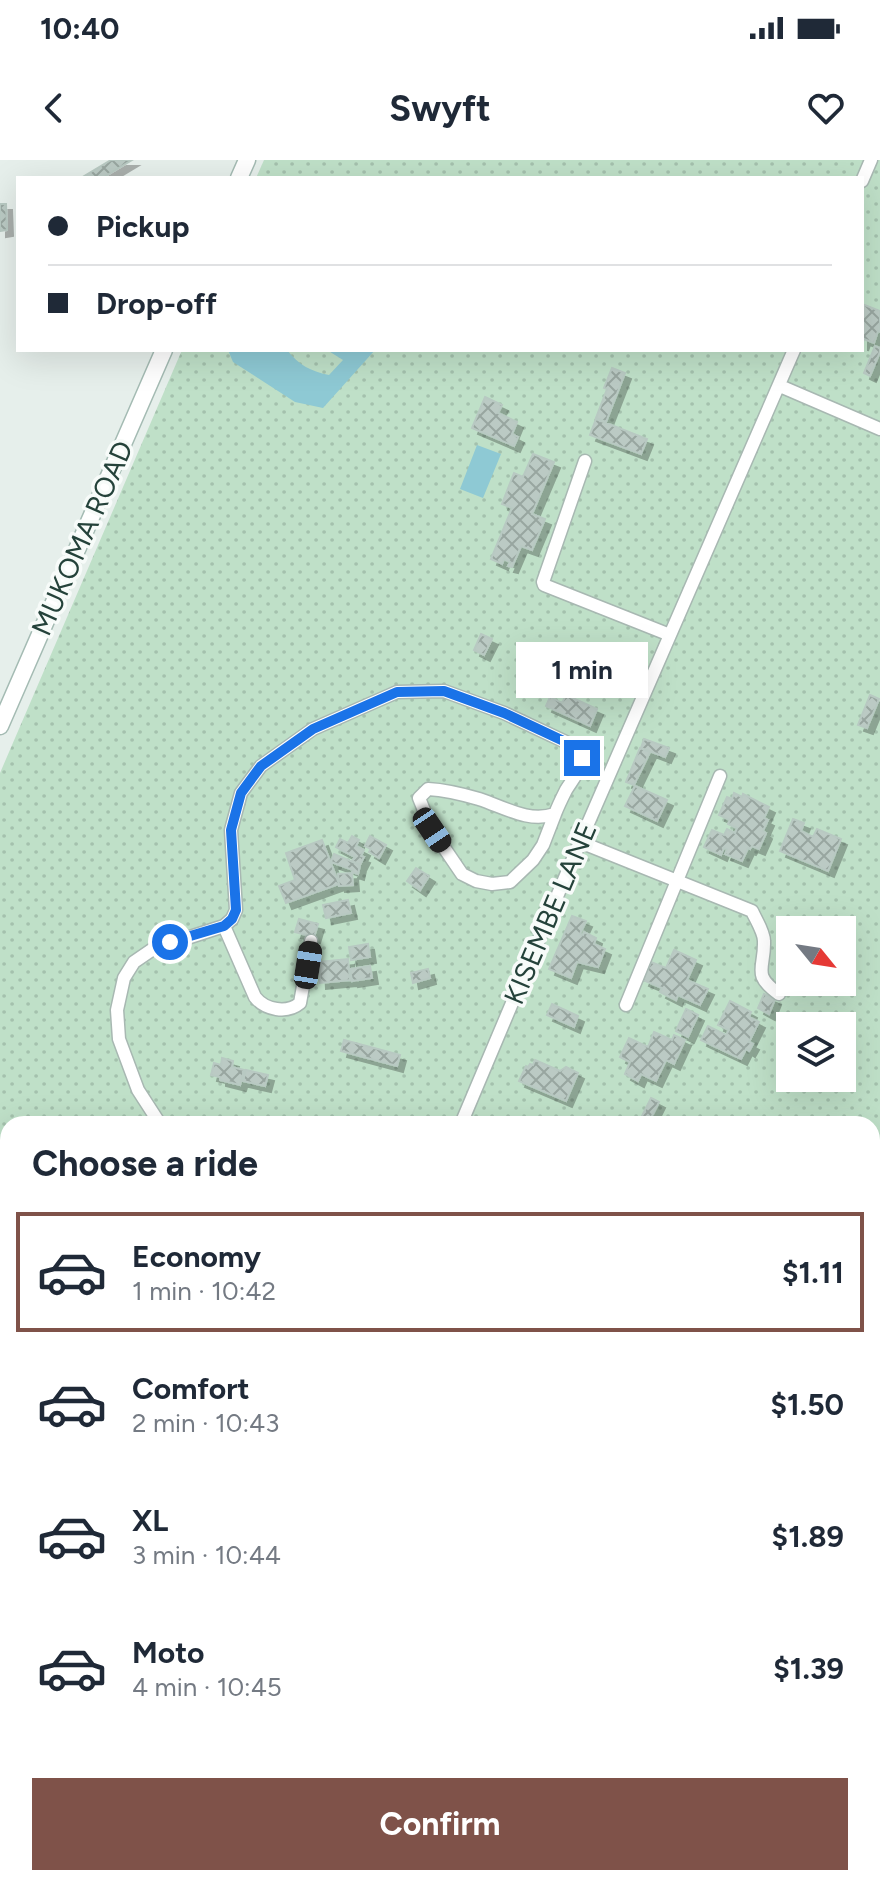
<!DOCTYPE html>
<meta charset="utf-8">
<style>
:root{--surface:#fff;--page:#f6f6f7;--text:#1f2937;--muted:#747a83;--line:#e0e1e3;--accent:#7f5249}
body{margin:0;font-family:Figtree,sans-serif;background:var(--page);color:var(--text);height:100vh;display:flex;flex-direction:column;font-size:30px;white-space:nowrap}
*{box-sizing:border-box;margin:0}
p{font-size:26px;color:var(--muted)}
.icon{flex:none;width:44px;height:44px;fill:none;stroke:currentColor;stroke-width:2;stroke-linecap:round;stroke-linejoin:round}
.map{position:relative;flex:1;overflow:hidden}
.details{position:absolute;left:0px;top:956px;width:880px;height:770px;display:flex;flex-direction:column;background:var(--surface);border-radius:24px 24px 0 0;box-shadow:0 8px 32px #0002}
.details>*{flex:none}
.hud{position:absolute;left:16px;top:16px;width:848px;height:176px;border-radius:0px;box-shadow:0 8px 32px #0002;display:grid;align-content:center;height:176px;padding:0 32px;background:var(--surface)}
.needle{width:52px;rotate:120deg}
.tools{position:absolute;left:776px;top:756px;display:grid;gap:16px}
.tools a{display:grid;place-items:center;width:80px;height:80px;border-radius:0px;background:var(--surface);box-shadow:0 8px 32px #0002;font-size:40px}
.end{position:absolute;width:36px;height:36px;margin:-18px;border:10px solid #1a73e8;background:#fff;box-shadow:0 0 0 4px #fff}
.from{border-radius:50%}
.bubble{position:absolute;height:56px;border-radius:0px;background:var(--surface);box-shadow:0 8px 32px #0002;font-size:26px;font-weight:700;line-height:56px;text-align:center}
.car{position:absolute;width:24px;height:48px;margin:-24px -12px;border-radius:10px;box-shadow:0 0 6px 2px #0007;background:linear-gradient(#222 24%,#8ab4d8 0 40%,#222 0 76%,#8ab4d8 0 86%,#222 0)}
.hud b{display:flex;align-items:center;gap:28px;height:76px;font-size:30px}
.hud b+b{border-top:2px solid var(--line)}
.hud i{width:20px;height:20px;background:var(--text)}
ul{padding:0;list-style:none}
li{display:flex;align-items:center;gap:24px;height:120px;margin:0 16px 12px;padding:0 16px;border:4px solid transparent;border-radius:0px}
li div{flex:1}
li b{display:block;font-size:30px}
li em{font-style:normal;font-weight:700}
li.on{border-color:var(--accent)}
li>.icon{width:72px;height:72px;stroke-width:1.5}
h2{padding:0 32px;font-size:36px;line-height:96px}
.button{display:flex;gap:16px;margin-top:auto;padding:16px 32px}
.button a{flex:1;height:92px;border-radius:0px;background:var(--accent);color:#fff;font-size:32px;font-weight:700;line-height:92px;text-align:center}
.status{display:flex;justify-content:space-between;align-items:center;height:56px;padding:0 40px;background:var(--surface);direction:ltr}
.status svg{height:22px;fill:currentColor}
header{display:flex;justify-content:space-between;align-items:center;height:104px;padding:0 32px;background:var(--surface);font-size:36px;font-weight:700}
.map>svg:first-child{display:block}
.park{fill:#bfe0c8}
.garden{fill:url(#garden-dots);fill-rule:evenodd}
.water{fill:#8ec9d4}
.building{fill:url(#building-cross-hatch);stroke:#b8c9c2;stroke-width:2;filter:url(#shadow)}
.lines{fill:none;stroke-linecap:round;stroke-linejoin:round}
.street-casing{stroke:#a8b8b2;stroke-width:15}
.secondary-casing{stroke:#a4bbb3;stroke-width:19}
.highway-casing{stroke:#c2cac8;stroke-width:25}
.street{stroke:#fff;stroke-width:12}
.secondary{stroke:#fff;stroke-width:16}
.highway{stroke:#2f6f62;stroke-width:22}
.route{stroke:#1a73e8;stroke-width:10}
.labels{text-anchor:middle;stroke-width:7;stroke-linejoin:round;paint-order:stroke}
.street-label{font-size:28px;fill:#24423a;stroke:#f7fbf9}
</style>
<div class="status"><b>10:40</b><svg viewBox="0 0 49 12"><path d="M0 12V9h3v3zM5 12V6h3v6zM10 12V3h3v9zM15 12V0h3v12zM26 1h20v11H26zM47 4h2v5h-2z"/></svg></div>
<header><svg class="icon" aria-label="back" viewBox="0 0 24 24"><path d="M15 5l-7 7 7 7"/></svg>Swyft<svg class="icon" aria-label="heart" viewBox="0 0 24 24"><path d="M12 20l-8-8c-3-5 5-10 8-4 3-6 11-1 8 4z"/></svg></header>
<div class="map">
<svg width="880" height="1725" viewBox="0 0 880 1725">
<defs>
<pattern id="garden-dots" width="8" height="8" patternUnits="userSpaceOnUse" patternTransform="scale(2)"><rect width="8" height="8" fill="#bfe0c8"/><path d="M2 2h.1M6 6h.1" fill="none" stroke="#a4c1ad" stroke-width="1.8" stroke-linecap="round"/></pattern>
<pattern id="building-cross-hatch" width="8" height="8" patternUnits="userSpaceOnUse" patternTransform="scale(2)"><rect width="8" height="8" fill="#bbcac4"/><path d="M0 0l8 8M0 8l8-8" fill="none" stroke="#98a6a0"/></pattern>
<filter id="shadow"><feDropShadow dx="6" dy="6" stdDeviation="0" flood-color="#0004"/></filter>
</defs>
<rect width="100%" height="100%" fill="#e6efeb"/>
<!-- park -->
<path class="park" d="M0,1368L8,1369V1718H872V1704L880,1705V1725H0Z"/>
<!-- garden -->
<path class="garden" d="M264,0H880V1644H872V964H8V1315L0,1314V613L182,190H862V18H256ZM790,770H842V822H790ZM790,866H842V918H790Z"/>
<!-- water -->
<path class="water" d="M228,190H287C299,205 310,211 329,215L343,200L327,190H375L323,248L295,242L233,202Z
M477,285L501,294L483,338L460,329Z"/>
<!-- building -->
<path class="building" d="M111,0H132L102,18H81Z
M0,44H6L7,70L0,71Z
M862,144L880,151V172L878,171L874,183L864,179L862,185Z
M875,186L880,188V192L870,216L864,213Z
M612,208L625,213L606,262L596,258L607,229L604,228Z
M485,237L502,245L498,253L517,262L512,274L518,277L514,286L472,268Z
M596,259L647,279L641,294L590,275Z
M533,294L554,302L532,354L545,359L532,390L521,386L512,407L508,406L510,402L504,399L502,404L491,399L512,348L502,344L514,313L523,317Z
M481,474L492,479L484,495L474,490Z
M566,535L597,549L590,566L546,546L550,537L562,543Z
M870,535L879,539L867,568L858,565Z
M644,579L669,588L665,597L641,588Z
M640,588L650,592L634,625L626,622Z
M635,626L667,640L657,661L625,646Z
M734,633L742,637L743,634L769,647L764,658L768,660L763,671L766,673L759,689L752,686L750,689L748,688L742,701L725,694L727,689L724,688L721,695L704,687L712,670L724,675L727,669L735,673L737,668L728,664L730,660L719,655L727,637L732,639Z
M793,659L804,663L801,671L813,677L817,669L841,679L828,711L780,691Z
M352,676L359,680L356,686L364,690L361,696L364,697L360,705L352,701L355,697L336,687L340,679L348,683Z
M370,676L386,685L379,698L369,692L371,689L365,686Z
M322,680L339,724L286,743L279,726L295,720L286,693Z
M334,694L360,705L358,714L352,712L353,710L331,702Z
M416,708L429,716L420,730L407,721Z
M352,713L353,725L339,726L338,714Z
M348,740L351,753L326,758L323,745Z
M572,756L586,761L580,774L583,775L584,772L596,778L594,784L605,789L598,807L577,802L571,818L549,809Z
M299,759L318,764L314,777L295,772Z
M368,784L370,797L351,800L349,787Z
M674,790L696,800L687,820L708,829L700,845L678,835L676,840L660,832L662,828L643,820L651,802L666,808Z
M348,799L350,820L320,823L319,802Z
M370,806L372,818L352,821L350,809Z
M428,809L430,818L413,823L411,813Z
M764,834L775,839L769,854L758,848Z
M730,841L751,852L749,857L759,862L749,882L753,884L749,891L746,889L741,899L701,880L708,866L726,875L729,870L718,865Z
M552,844L578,856L574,867L547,855Z
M686,849L698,855L688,877L676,871Z
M654,872L672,880L674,875L685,880L674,904L666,900L656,921L641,914L638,921L625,914L630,902L620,897L629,878L648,887Z
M344,880L400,895L397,906L341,891Z
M222,898L233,901L232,907L244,910L240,925L220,920V917L211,915L214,903L221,905Z
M535,900L560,911L566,907L578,913L566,941L519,921L526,906L528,907L530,904L533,905Z
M246,910L268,915L265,926L243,921Z
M651,938L659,942L648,964H638Z"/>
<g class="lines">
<defs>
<path id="street" d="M862,21L871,0
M780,226L880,269
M585,301L543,422L544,425L670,475
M580,682L752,751C756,760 764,772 764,781C765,809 751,814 779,834
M224,766L255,837C265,850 287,854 300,843L311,781
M626,845L720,616
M160,964L138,930L119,879L117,850L124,818L134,802L153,789L224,766L232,759L236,750L231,670L241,633L261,606L313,569L397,532L444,531L504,553L572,585C590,601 576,614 566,630C562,638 558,646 555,654C528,663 504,647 479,639C462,634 445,630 428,629L419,638L432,670L462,714L476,721L492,724L510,722L533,700L543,685L555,654
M461,964L580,682L794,190
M872,1163L880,1153"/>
<path id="secondary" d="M239,18L247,0
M0,566L164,190"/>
<path id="highway" d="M0,1327L8,1328
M872,1667H880"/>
</defs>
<!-- street casing -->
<use href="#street" class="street-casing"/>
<!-- secondary casing -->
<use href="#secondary" class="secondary-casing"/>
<!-- highway casing -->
<use href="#highway" class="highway-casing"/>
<!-- street -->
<use href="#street" class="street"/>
<!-- secondary -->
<use href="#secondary" class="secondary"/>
<!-- highway -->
<use href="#highway" class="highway"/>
</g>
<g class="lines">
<!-- route -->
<path class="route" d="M170,782L224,766L232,759L236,750L231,670L241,633L261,606L313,569L397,532L444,531L504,553L572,585L579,591L582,598"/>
</g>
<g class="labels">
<!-- street labels -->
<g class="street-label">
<text transform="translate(82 378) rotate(-66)" y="10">MUKOMA ROAD</text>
<text transform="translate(550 753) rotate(-67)" y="10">KISEMBE LANE</text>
</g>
</g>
</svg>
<div class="tools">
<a><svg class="needle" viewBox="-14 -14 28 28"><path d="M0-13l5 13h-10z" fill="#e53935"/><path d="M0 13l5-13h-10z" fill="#747a83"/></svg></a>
<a><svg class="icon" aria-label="layers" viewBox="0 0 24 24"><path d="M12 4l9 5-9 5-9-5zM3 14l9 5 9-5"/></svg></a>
</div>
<i class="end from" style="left:170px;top:782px"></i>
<i class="end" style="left:582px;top:598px"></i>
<div class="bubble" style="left:516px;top:482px;width:132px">1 min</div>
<i class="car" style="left:432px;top:670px;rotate:146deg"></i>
<i class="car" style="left:308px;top:805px;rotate:9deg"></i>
<div class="hud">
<b><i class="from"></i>Pickup</b>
<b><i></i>Drop-off</b>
</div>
<section class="details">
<h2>Choose a ride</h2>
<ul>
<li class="on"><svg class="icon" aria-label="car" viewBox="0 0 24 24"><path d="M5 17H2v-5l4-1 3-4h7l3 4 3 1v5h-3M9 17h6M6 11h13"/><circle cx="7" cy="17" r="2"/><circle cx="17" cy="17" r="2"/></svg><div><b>Economy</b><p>1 min · 10:42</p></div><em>$1.11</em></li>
<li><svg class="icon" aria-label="car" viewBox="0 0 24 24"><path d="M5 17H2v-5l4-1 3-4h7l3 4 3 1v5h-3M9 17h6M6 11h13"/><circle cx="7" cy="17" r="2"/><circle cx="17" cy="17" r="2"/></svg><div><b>Comfort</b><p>2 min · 10:43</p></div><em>$1.50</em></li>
<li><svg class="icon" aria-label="car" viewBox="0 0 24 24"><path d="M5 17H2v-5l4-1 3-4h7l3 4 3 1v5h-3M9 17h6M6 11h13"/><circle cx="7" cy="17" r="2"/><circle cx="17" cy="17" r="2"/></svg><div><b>XL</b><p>3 min · 10:44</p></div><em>$1.89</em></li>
<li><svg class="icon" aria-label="car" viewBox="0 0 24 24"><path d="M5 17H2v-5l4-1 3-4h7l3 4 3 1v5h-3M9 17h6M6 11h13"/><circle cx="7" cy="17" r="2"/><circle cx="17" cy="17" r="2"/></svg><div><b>Moto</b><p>4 min · 10:45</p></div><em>$1.39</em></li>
</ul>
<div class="button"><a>Confirm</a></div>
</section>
</div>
